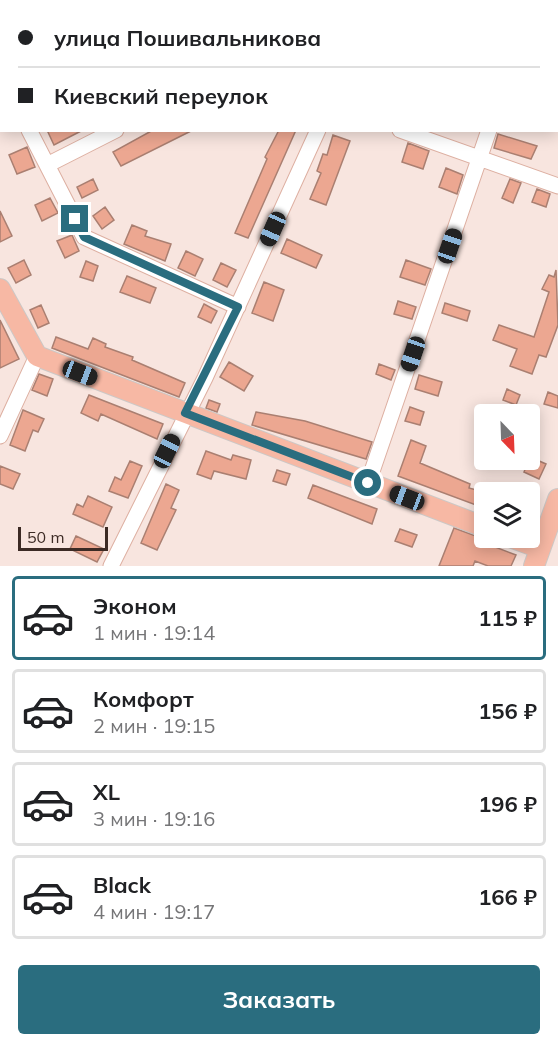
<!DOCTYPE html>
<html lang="ru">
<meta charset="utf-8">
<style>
:root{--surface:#fff;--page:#f6f6f6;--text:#202124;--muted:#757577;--line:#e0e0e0;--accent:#2a6d7f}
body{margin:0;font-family:Mulish,sans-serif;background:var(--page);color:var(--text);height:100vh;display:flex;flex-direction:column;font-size:22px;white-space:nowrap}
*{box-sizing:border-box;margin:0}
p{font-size:20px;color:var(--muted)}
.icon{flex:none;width:33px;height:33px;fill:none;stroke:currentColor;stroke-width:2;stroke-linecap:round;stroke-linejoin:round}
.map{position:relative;height:566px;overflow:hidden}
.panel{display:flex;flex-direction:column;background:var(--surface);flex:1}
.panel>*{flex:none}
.top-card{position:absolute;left:0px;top:0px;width:558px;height:132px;box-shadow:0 3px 15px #0003;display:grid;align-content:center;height:132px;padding:0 18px;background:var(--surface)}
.needle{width:39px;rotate:157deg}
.fabs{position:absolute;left:474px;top:404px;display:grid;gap:12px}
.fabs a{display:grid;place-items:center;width:66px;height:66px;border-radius:6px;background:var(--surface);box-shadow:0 3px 15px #0003;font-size:30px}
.scale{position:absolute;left:18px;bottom:15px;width:90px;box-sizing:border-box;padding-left:6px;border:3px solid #3c2a24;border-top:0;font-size:16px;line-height:21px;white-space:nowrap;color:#3c2a24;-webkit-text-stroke:4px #f8e5df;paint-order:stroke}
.end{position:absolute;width:27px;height:27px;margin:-14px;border:8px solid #2a6d7f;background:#fff;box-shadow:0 0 0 3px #fff}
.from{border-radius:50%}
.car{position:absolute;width:18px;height:36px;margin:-18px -9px;border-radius:8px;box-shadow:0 0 4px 2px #0007;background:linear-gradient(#222 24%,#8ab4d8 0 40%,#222 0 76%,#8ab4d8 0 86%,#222 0)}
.top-card b{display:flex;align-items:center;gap:21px;height:57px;font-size:22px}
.top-card b+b{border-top:2px solid var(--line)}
.top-card i{width:15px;height:15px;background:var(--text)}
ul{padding:10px 0 0;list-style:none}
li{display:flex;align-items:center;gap:18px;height:84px;margin:0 12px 9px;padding:0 6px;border:3px solid var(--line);border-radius:6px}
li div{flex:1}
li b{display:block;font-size:22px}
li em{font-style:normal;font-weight:700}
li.on{border-color:var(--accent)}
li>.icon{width:54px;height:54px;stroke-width:1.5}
.button{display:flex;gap:12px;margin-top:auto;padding:12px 18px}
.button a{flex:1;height:69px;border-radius:6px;background:var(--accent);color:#fff;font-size:24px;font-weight:700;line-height:69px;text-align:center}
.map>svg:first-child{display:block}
.building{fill:#eca791;stroke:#aa7f71;stroke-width:1.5}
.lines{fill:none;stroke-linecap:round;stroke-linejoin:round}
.minor-casing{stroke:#ddafa1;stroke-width:17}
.major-casing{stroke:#ccc8c6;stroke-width:22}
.minor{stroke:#fff;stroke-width:15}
.major{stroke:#f7b8a4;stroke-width:20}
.route{stroke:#2a6d7f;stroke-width:8}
</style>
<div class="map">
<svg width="558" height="566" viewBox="0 0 558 566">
<rect width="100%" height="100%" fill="#f8e5df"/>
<!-- building -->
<path class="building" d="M47,130H83L54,145Z
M153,130H193L121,166L113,152Z
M279,130H296L248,238L235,233L267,159L265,157Z
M498,134L537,146L531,159L494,148Z
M333,135L350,141L326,205L310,199L321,173L317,171L323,154L327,155Z
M408,143L429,151L423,169L402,162Z
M27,147L35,167L17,174L9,155Z
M446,168L463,175L457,194L439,187Z
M93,179L98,190L82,198L77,187Z
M510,179L521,183L513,203L502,198Z
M537,189L550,194L546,207L532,202Z
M50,198L58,213L42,221L35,205Z
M105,207L114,220L102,229L93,216Z
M0,211L12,236L0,242Z
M132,225L147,231L145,236L171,244L165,261L124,244Z
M72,235L79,251L65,258L57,241Z
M287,239L322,255L316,268L281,253Z
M186,251L203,259L195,276L178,268Z
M24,260L31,275L16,283L8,268Z
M406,260L431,269L425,285L400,277Z
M86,261L98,266L93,281L80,277Z
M221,263L236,270L227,287L213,280Z
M556,270L558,325L546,357L539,355L532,374L510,366L517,349L493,340L499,325L534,337L549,292L542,289L549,275L554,277Z
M127,276L156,288L150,303L120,292Z
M264,282L284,290L273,321L252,313Z
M398,301L416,307L412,319L394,314Z
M445,303L470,311L467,321L442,313Z
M204,304L217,311L211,323L198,317Z
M41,305L49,323L38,328L30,310Z
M0,320L19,359L0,368Z
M56,337L88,349L93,338L106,344L105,347L133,357L132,360L185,383L179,397L52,348Z
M229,362L253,376L244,391L220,377Z
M379,364L395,370L391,380L376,374Z
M39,374L53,379L47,396L32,390Z
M419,375L442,382L438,396L415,389Z
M507,389L520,395L516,405L503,400Z
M548,392L558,396V408L544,404Z
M89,395L163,424L157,439L101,414L98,421L81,413Z
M209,400L220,404L217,412L206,408Z
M410,407L424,412L420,425L405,421Z
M23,410L44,419L38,432L33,430L25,451L10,445Z
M256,412L305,421L372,442L366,459L252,425Z
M411,440L426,446L420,463L470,484L469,488L484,492V508L398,476Z
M206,451L231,460L233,455L251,460L246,479L214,471L211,479L197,474Z
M530,457L546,464L539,479L524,472Z
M130,461L142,466L128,498L109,491L115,477L121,480Z
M0,466L20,474L13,489L0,484Z
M277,470L290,474L286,485L273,481Z
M166,484L179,490L171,508L176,510L157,550L141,543Z
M313,485L377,509L372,524L308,498Z
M88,496L112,507L103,527L73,514L77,504L83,507Z
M454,528L484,539L482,542L516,555L511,566H488L475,561L473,566H439Z
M400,529L417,535L412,547L395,541Z
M76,536L104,549L97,562L70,549Z"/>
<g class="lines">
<defs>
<path id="minor" d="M207,0L208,2
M14,2L17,0
M374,2L375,0
M532,2L533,0
M0,9L2,8
M0,73L2,76
M29,130L84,237L238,307
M400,130L558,186
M47,165L116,130
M0,436L37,356
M368,483L489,130
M111,566L205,378L318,130"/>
<path id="major" d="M0,289L37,356L484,527
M510,537L540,548
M534,566L558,499"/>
</defs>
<!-- minor casing -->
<use href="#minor" class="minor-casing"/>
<!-- major casing -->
<use href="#major" class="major-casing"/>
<!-- minor -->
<use href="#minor" class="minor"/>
<!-- major -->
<use href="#major" class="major"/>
</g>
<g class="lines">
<!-- route -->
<path class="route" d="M75,219L84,237L238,307L185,413L368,483"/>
</g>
</svg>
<div class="fabs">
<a><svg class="needle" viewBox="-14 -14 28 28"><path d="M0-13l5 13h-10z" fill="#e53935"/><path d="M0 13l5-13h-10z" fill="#757577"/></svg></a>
<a><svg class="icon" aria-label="layers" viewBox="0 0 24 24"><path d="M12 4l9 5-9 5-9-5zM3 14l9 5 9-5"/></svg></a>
</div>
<div class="scale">50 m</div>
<i class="end from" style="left:368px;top:483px"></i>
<i class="end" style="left:75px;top:219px"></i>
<i class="car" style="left:273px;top:229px;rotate:204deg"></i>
<i class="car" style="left:450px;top:246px;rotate:19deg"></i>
<i class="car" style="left:413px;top:354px;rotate:199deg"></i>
<i class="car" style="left:80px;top:373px;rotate:111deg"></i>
<i class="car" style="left:167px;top:451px;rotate:26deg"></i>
<i class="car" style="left:407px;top:498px;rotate:291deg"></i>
<div class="top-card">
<b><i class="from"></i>улица Пошивальникова</b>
<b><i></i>Киевский переулок</b>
</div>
</div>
<section class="panel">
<ul>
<li class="on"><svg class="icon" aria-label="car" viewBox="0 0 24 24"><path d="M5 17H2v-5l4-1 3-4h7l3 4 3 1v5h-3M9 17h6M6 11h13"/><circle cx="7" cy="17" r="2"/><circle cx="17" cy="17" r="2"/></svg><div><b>Эконом</b><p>1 мин · 19:14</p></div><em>115 ₽</em></li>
<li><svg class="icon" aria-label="car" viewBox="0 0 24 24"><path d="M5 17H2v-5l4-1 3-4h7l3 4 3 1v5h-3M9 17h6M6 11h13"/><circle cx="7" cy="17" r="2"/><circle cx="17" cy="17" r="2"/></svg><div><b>Комфорт</b><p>2 мин · 19:15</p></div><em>156 ₽</em></li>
<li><svg class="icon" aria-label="car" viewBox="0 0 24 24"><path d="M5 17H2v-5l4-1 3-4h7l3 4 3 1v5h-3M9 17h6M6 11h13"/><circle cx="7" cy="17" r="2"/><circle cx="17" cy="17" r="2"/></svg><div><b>XL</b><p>3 мин · 19:16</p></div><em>196 ₽</em></li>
<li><svg class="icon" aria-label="car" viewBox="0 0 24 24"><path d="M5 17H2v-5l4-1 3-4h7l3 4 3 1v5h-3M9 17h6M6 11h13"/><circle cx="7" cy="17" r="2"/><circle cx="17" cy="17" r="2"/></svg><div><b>Black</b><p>4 мин · 19:17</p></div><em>166 ₽</em></li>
</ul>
<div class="button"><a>Заказать</a></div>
</section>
